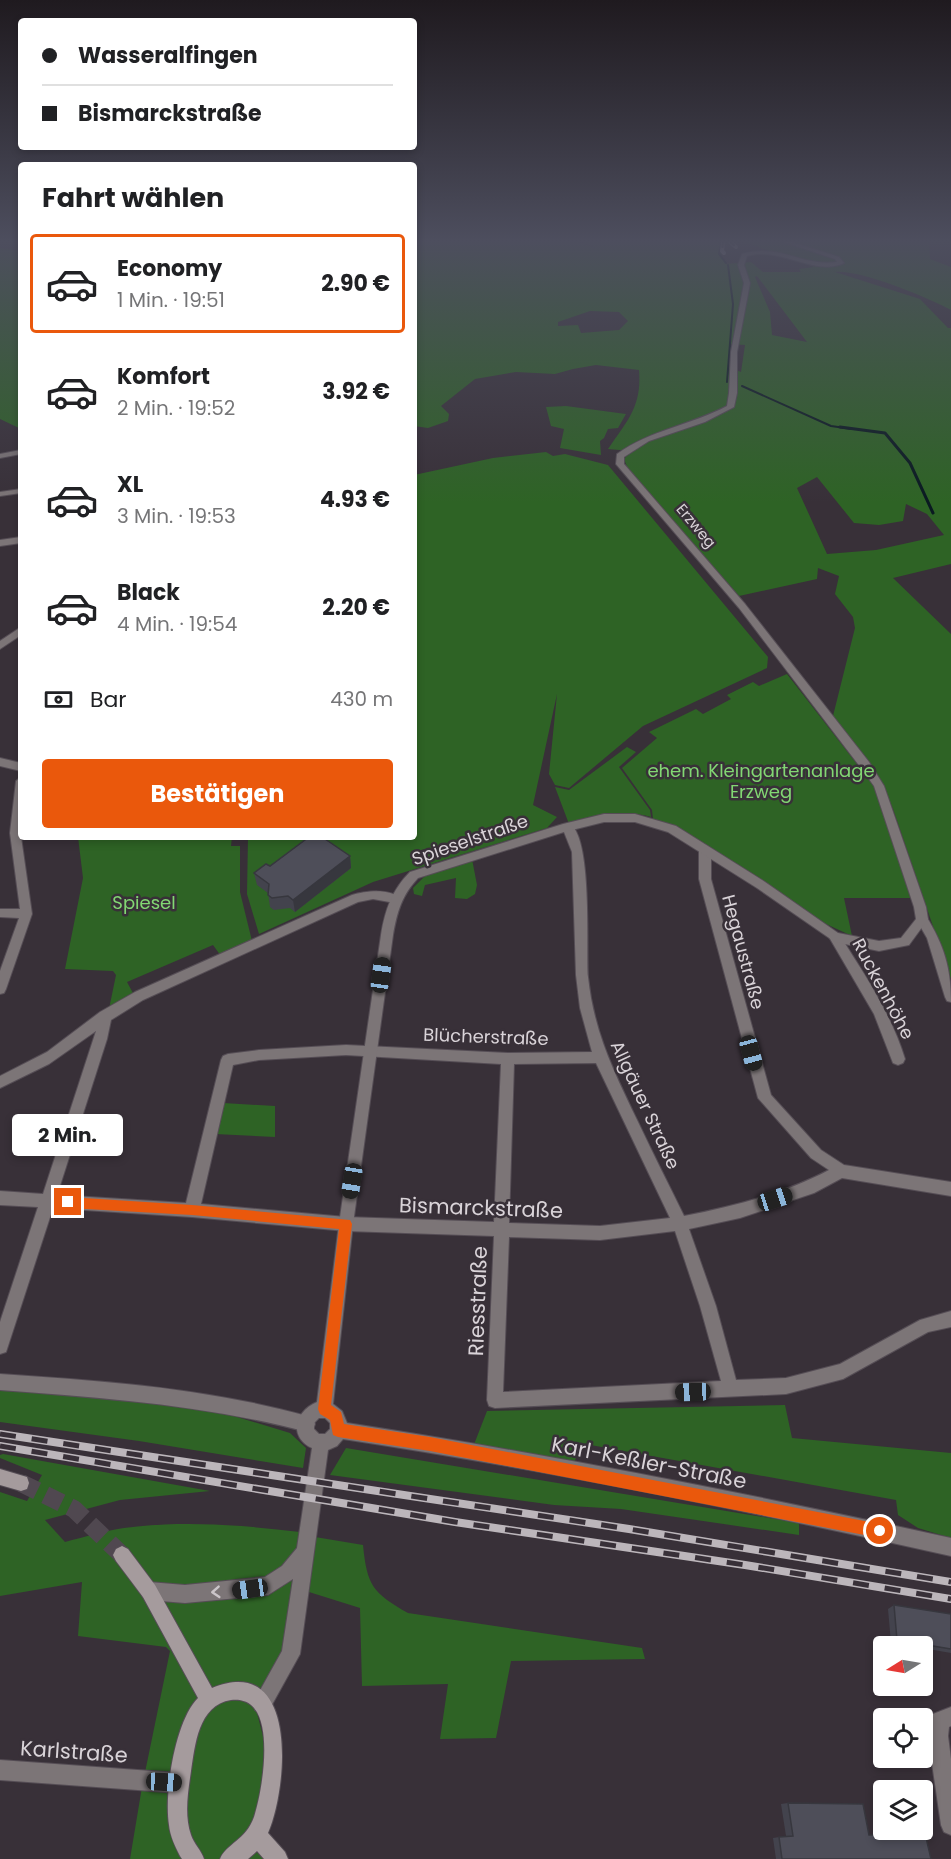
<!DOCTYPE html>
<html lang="de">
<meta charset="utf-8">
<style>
:root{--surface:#fff;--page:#f6f6f6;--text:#202124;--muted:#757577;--line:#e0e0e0;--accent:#ea580c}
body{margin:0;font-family:Poppins,sans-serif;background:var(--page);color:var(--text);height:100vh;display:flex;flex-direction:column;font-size:22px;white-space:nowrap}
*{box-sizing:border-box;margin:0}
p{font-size:20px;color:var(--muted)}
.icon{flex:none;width:33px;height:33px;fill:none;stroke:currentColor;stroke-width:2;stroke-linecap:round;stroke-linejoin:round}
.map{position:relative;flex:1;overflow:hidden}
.sheet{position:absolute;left:18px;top:162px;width:399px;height:678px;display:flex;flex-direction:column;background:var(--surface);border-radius:6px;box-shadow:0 3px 9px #0003}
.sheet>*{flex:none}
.top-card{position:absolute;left:18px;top:18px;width:399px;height:132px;border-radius:6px;box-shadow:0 3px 9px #0003;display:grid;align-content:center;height:132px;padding:0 24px;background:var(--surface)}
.needle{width:39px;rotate:259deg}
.buttons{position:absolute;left:873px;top:1636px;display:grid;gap:12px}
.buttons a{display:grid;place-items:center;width:60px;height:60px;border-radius:6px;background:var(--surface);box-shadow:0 3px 9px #0003;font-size:30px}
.end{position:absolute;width:27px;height:27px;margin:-14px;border:8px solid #ea580c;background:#fff;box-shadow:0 0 0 3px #fff}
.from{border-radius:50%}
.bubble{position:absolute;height:42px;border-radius:6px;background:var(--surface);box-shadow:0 3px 9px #0003;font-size:20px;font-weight:700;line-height:42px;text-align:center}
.car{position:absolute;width:18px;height:36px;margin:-18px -9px;border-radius:8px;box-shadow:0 0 4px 2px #0007;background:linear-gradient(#222 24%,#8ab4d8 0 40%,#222 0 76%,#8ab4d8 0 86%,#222 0)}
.top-card b{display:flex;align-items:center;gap:21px;height:57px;font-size:22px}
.top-card b+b{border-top:2px solid var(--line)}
.top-card i{width:15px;height:15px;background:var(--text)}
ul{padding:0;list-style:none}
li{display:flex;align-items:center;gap:18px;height:99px;margin:0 12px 9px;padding:0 12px;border:3px solid transparent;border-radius:6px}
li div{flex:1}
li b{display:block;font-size:22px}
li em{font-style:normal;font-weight:700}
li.active{border-color:var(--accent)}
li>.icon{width:54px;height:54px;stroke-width:1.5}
h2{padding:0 24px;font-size:27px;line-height:72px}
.pay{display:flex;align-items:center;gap:15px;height:66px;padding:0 24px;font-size:22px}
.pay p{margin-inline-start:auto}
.button{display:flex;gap:12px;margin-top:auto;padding:12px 24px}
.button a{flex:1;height:69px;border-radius:6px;background:var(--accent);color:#fff;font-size:24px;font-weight:700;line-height:69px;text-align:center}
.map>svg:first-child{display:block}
.green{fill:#2e6325;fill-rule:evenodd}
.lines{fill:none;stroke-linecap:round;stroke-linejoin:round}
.stream-far1{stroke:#0a1a21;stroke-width:2}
.stream{stroke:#0a1a21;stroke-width:3}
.secondary-tunnel{stroke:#504850;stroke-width:18;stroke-dasharray:18 9;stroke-linecap:butt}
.minor-casing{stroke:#554d55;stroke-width:2}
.tertiary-casing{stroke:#554d55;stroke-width:2}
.secondary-casing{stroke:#554d55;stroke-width:2}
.minor{fill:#7c7577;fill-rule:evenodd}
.tertiary{fill:#7c7577;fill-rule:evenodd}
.secondary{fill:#a59b9d;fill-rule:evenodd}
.rail-far1-casing{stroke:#bcb6bb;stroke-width:4}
.rail-casing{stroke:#bcb6bb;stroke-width:8}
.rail-far1{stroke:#383038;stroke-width:2;stroke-dasharray:6;stroke-linecap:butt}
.rail{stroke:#383038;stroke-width:5;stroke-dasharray:16;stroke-linecap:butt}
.wall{fill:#43434d}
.shaded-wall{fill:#37373e}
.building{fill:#4e4e59;stroke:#37373e;stroke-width:1.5}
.oneway{stroke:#cbc5c9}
.route{fill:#ea580c}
.labels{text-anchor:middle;stroke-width:5;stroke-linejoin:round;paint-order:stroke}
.far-street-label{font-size:15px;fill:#d9d3d8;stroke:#383038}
.park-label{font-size:18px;fill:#82d773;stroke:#383038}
.street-label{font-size:18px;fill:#d9d3d8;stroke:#383038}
.near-street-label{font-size:21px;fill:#d9d3d8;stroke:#383038}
</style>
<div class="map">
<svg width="951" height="1859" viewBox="0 0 951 1859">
<rect width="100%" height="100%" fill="#383038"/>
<!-- green -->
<path class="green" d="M414,242H578L599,249L582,242H720V252L725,264L751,262L763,272H801L799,269L814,267L745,242H929L930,259L951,267V310C929,298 859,269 835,272L920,299L948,328H951V564L893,578L951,634V979L893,809L882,786L833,716L855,628L853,617L835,594L839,576L818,568L817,579L739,596L628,469L624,459L631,451L608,449C628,420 642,406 639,370L596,365L573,369L555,374L516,372L475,379L441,406L449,414L448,421L428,428L414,426ZM757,276L807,342L772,335L770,312L755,277ZM590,311L619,312L628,321L619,330L581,333L578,325L558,326V322ZM729,344L745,345L741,372L729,367ZM817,477L854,523L879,525L903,521L906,504L927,514L944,535L876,550L827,554L797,488Z
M0,248L21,251V429L0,419Z
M566,406L626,414L618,428L608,429L604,438L600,441L601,455L560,448L564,429L551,426L546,407Z
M546,452L553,456L565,454L608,465L768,657L767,668L643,726L569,788L555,785L549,774L557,694L533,805L557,817L547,828L373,882L259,934L247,894L248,837H414V475L493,458Z
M787,674L874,786L911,898H844L852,936L811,917L671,827L653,819L652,810L622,768L657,738L649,732L696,709L703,714L731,699L727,695L753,682L759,686Z
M627,747L636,752L619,767L650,810L651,817C625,809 594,818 569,824L555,787L569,790Z
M78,837H232L231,846H240V892L252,941L221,956L213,945L127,982L134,995L109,1009L116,975L113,971L65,969L83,878Z
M472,859L477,885L475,894L467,899L455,898L456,878L425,885L422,896L414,894L413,888L425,876Z
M223,1103L275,1106V1137L215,1134Z
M0,1385L178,1399L290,1433L306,1448L303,1468L139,1441L0,1422Z
M785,1405L792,1438L951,1453V1538L918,1528L898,1515L896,1500L585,1444L570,1468L473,1447L487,1411Z
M346,1448L799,1523V1535L621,1509L554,1505L330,1475Z
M3,1454L210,1491L120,1500L45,1520L65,1542C84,1537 104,1531 124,1528C183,1520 241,1525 300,1532L288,1653L255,1705L266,1748L257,1825L273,1859H130L142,1787L170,1651L166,1647L78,1636L82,1582L0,1596V1492L27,1501L42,1475L0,1458V1455Z
M315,1537L363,1545C367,1586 373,1593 408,1613L642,1648L645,1659L511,1661L496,1738L440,1739L448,1684L362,1686L360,1608L309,1592Z"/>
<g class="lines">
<!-- stream-far1 -->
<path class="stream-far1" d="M721,242L719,254L726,263
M727,382L733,304L728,265
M742,386L831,426L852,429"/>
<!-- stream -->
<path class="stream" d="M840,427L885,433L910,463L933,513"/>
<!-- secondary-tunnel -->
<path class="secondary-tunnel" d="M21,1483L74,1509L122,1555"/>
<defs>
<path id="minor" d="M21,450V454L0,458V454Z
M21,489V493L0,496V492Z
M21,537V543L0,546V540Z
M21,627V635L0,649V641Z
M0,758L21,763V771L0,766Z
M21,777V837L32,914L6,989L4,993L0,994V971L19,918L0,917V909H20L10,833L16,781Z
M568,823C593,832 586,950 588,977C594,1033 614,1072 638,1122C653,1154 669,1185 684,1216C734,1206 783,1194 829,1170L811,1158L758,1098L699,879V849L705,845L711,849V879L771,1095L821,1150L844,1165L951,1182V1196L842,1178L814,1193L740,1218L689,1229L716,1306L736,1380L786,1378L840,1364L920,1320L951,1311V1327L928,1332L843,1379L786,1394L495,1408L489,1406L487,1400L494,1236L346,1231L192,1217L53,1208L8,1346L6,1352L0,1354V1322L38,1207L0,1205V1191L43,1194L96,1031L49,1064L0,1088V1076L47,1052L100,1012L135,992L352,895C366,891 390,888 401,899L395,903L373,899L358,902L143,1000L111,1020L107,1039L57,1195L186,1203L221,1060L223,1056L228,1054L259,1050L346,1045L508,1053L592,1052L580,1008L576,975L572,852L562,827ZM346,1055L501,1064L494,1222L346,1217L201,1204L233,1065L259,1060ZM596,1063L670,1218L600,1226L509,1223L514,1064ZM675,1231L700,1306L721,1381L503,1392L509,1237L600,1240Z
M922,914L926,916C944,945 951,968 951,1002L947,1001L945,997L927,938L916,919Z
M835,932L839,934C864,974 891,1013 905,1059L903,1063L898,1065L893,1063L874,1014L829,937L831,934Z
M0,1374C104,1381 206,1388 307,1416L313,1418L315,1424L313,1430L307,1432C206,1405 104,1398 0,1390Z
M951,1707V1726L949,1727L948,1736L951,1759V1835L944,1832L941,1825L928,1736L933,1714Z"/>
<path id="tertiary" d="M784,242H792L839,257L844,263C815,277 780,246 747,256L744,265L750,283L737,352V393L734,407L705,422L649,441L624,457V464L745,604L869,762L884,786L926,907L928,919L909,945L879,951L835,942L757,888L668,832L635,822H604L564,832L418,878C402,895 397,912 393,935L353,1224L333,1404L342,1411L347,1423C549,1454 751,1494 951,1538V1556C750,1511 547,1470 343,1439L337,1446L328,1450L300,1654L269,1710L262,1712L255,1710L253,1703L282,1651L293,1579L268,1595L185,1603L149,1600L143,1597L140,1591L143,1585L149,1582L185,1585L265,1577L282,1566L297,1548L312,1448C288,1437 295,1411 317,1402L339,1224L381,935C385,910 392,890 410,872L563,824L604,814H635L676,826L765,882L838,933L879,941L901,938L916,919L914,907L874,786L861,768L739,608L616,464L617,454C650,430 691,425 727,406L729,393L731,352L744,283L738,265L742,254C780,243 802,267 837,262L835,259ZM319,1418H325L330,1423V1429L325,1434H319L314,1429V1423Z
M0,1760L179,1773L186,1776L189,1783L186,1790L179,1793L0,1780Z"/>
<path id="secondary" d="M0,1469L27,1477L29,1483L27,1489L21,1491L0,1485Z
M122,1546L128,1549L155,1585L212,1688C299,1652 288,1787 268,1833L285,1852L288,1859H264L257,1851L248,1859H220C226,1844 246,1840 254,1817C262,1792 272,1732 255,1709C249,1701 240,1699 231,1700C198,1705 195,1746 191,1771C188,1792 184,1815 191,1835C194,1844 201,1850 204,1859H182L180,1856C175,1846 170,1836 169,1825C164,1793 175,1721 198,1698L143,1597L116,1561L113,1555L116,1549Z"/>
</defs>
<!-- minor casing -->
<use href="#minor" class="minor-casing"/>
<!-- tertiary casing -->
<use href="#tertiary" class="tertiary-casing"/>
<!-- secondary casing -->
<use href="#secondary" class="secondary-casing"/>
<!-- minor -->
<use href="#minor" class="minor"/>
<!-- tertiary -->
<use href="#tertiary" class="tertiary"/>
<!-- secondary -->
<use href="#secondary" class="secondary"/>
<defs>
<path id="rail-far1" d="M723,242L722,251L724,253
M730,242L736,247"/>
<path id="rail" d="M0,1434L629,1529L951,1582
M0,1446L455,1522L745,1565L951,1599"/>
</defs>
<!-- rail-far1 casing -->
<use href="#rail-far1" class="rail-far1-casing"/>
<!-- rail casing -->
<use href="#rail" class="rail-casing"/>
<!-- rail-far1 -->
<use href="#rail-far1" class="rail-far1"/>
<!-- rail -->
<use href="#rail" class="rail"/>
</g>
<!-- wall -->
<path class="wall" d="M350,856L351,868L295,912L290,908L274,910L270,907L268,893L257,885L254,873L270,866Z
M894,1605L951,1614V1653L922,1648V1647H915L891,1643L888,1609Z
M788,1803L869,1835L931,1859H776L773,1838L786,1836L781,1804Z"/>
<!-- shaded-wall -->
<path class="shaded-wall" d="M350,856L351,868L295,912L293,900Z"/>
<!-- building -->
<path class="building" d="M309,837H322L350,856L293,900L288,896L272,898L268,895L269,884L254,873L266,864L270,866Z
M894,1605L951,1614V1649L897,1640Z
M788,1803L863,1804L869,1835L925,1833L931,1859H782L779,1837L793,1836Z"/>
<!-- one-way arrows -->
<defs><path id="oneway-chevron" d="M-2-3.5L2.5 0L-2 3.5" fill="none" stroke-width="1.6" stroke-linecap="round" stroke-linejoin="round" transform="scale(1.5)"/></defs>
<use class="oneway" href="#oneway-chevron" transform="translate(216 1592) rotate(176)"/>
<!-- sky -->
<linearGradient id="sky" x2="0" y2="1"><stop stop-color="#1f1a1f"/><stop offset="0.48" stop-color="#4d4e5e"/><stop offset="1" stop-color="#4d4e5e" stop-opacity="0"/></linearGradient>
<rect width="951" height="502" fill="url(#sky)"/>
<!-- route -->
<path class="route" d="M68,1197L192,1205L350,1220L352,1224L331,1405L341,1412L344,1424L430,1437L880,1524L885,1526L887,1531L885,1536L880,1538L430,1451L338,1437L333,1435L330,1420L320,1414L318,1409L339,1229L192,1215L68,1208L63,1202Z"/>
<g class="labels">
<!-- far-street labels -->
<g class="far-street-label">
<text transform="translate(696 526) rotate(50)" y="5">Erzweg</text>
</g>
<!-- park labels -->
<g class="park-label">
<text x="761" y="777">ehem. Kleingartenanlage<tspan x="761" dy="21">Erzweg</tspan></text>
<text x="144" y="909">Spiesel</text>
</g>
<!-- street labels -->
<g class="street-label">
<text transform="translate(470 840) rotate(-19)" y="6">Spieselstraße</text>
<text transform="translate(743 952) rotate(75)" y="6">Hegaustraße</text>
<text transform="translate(883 989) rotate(62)" y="6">Ruckenhöhe</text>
<text transform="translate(486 1037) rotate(2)" y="6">Blücherstraße</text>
<text transform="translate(645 1105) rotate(65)" y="6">Allgäuer Straße</text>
</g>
<!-- near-street labels -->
<g class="near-street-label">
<text transform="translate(481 1208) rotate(2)" y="7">Bismarckstraße</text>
<text transform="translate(478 1301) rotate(-88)" y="7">Riesstraße</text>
<text transform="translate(649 1463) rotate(11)" y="7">Karl-Keßler-Straße</text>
<text transform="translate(74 1752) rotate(4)" y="7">Karlstraße</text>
</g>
</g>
</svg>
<div class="buttons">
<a><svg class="needle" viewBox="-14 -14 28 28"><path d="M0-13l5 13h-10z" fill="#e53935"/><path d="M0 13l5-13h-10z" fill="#757577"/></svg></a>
<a><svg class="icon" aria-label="locate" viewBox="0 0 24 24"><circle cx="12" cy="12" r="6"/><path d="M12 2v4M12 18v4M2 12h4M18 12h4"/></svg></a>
<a><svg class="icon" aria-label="layers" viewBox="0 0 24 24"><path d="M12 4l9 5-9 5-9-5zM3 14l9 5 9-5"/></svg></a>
</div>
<i class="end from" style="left:880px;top:1531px"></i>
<i class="end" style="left:68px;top:1202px"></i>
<div class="bubble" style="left:12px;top:1114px;width:111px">2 Min.</div>
<i class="car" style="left:381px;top:975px;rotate:8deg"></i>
<i class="car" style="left:751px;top:1053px;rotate:165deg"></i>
<i class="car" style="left:352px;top:1181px;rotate:189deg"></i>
<i class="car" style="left:775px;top:1199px;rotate:72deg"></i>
<i class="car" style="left:693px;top:1392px;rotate:268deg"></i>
<i class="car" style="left:250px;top:1589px;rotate:262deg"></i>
<i class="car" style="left:164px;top:1782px;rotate:93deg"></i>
<div class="top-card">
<b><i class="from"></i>Wasseralfingen</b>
<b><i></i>Bismarckstraße</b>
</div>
<section class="sheet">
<h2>Fahrt wählen</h2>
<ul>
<li class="active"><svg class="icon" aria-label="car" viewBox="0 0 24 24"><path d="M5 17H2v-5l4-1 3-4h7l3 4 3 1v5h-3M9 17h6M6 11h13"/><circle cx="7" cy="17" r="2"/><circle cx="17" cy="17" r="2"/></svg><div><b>Economy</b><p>1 Min. · 19:51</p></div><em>2.90 €</em></li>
<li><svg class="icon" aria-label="car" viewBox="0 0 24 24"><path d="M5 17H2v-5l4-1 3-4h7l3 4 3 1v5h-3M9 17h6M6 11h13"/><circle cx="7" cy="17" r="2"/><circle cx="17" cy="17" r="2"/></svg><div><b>Komfort</b><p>2 Min. · 19:52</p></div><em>3.92 €</em></li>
<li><svg class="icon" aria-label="car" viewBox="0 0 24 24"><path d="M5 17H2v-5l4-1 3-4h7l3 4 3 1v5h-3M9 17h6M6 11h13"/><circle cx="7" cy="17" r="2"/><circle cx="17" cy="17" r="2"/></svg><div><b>XL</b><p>3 Min. · 19:53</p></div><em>4.93 €</em></li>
<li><svg class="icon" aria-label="car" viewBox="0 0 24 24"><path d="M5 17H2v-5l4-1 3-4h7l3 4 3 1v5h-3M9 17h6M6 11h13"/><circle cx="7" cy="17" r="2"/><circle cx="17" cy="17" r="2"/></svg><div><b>Black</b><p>4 Min. · 19:54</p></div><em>2.20 €</em></li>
</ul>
<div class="pay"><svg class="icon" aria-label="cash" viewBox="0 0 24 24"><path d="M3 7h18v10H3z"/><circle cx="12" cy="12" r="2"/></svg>Bar<p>430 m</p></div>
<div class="button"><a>Bestätigen</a></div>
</section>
</div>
